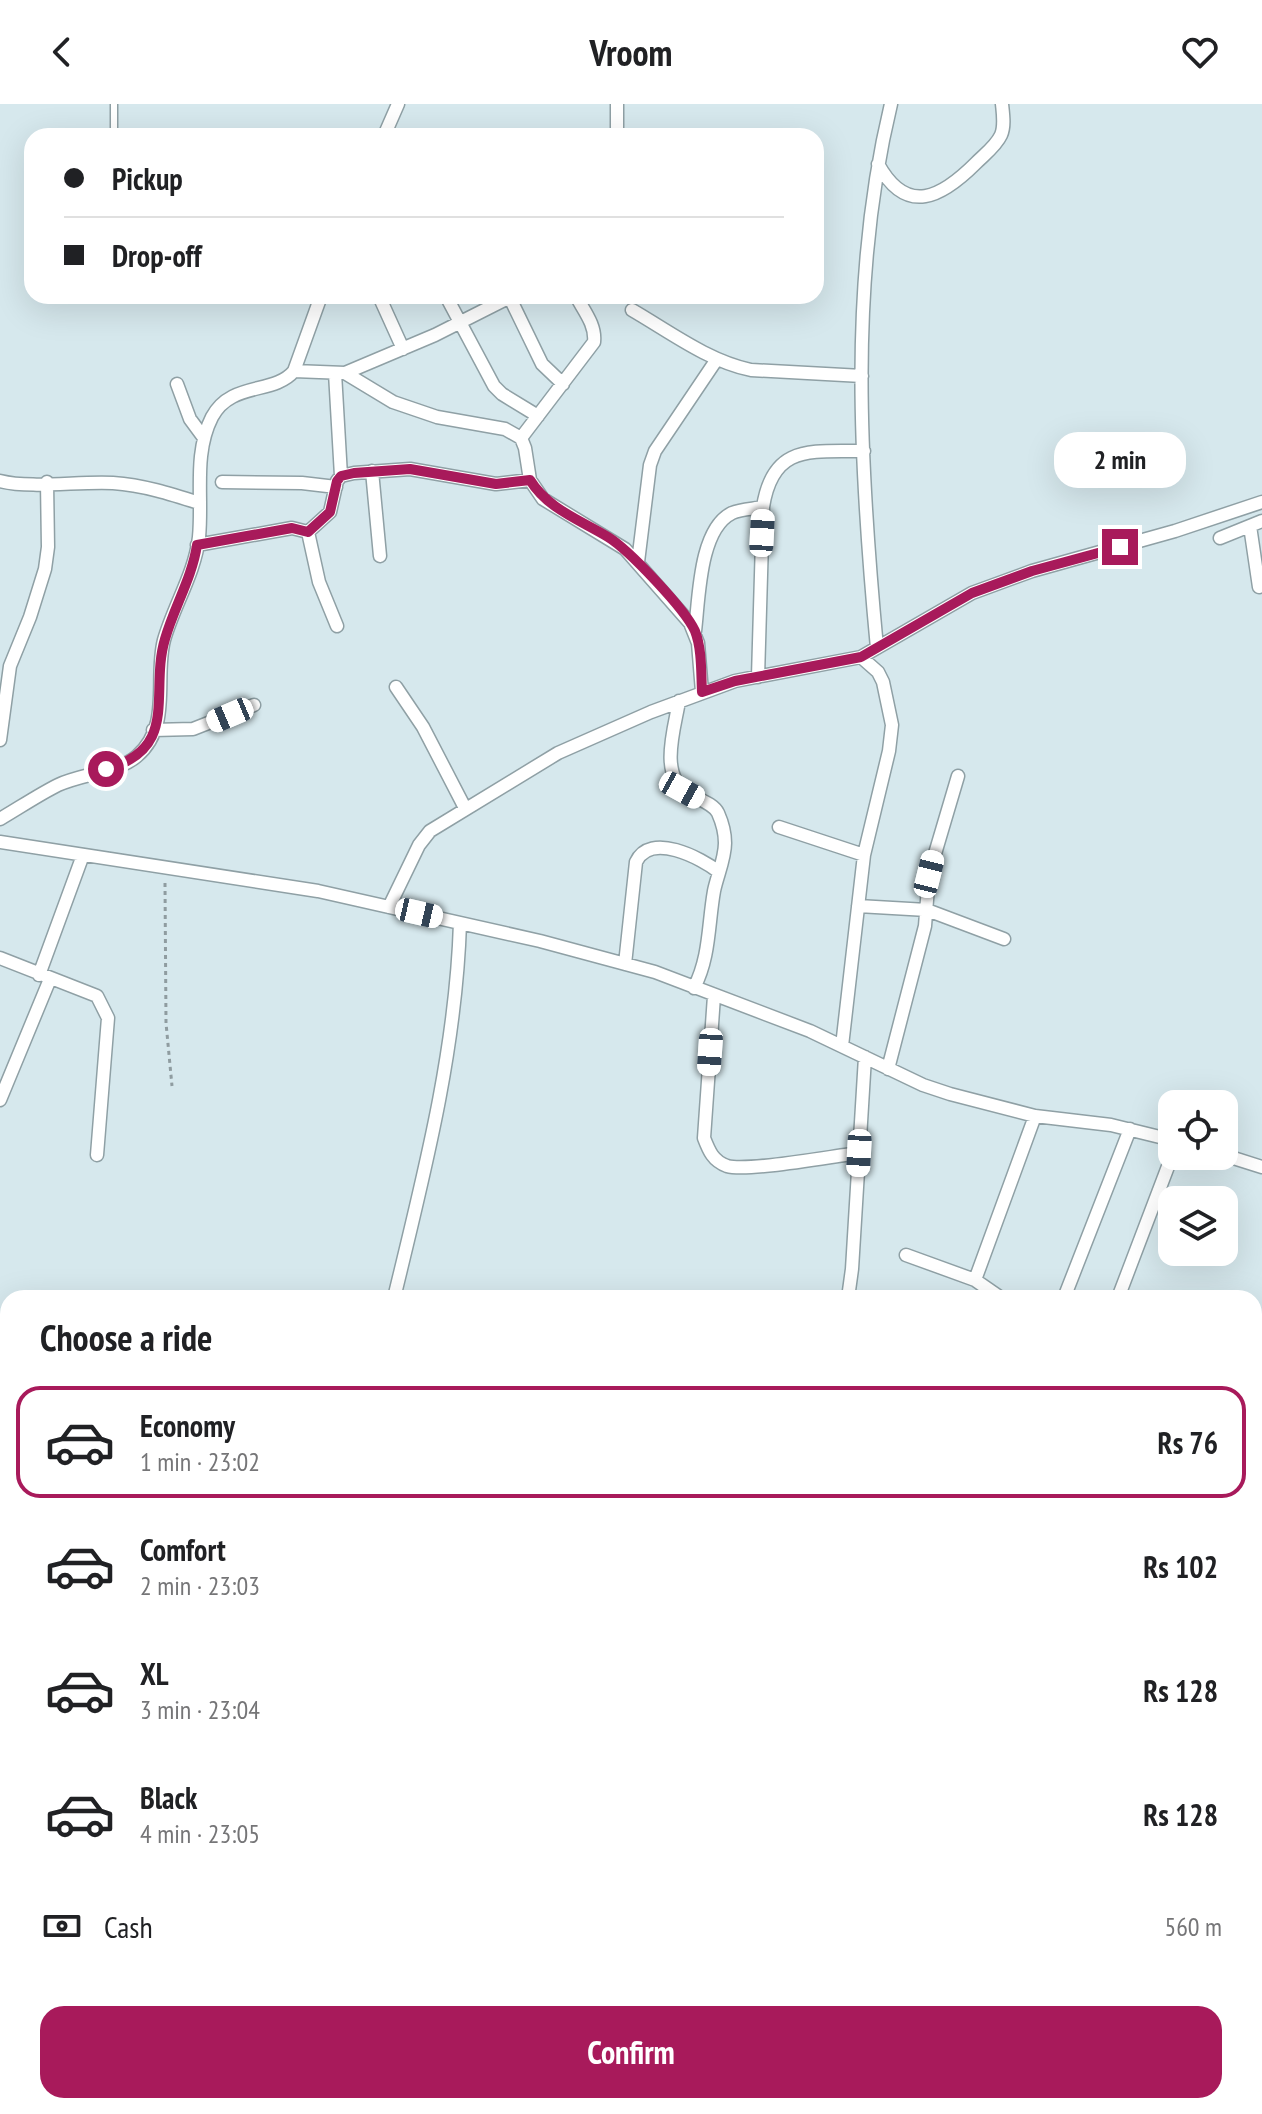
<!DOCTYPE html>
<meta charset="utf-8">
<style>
:root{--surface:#fff;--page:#f6f6f6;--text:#202124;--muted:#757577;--line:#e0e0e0;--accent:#a81a5b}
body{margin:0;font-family:"PT Sans Narrow",sans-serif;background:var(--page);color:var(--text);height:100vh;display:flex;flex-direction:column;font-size:30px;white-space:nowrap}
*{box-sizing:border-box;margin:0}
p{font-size:26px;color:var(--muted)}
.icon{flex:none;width:44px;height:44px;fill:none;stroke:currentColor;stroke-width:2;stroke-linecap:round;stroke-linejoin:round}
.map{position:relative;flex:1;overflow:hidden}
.drawer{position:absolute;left:0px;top:1186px;width:1262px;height:824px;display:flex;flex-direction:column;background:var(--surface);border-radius:24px 24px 0 0;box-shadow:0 8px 32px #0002}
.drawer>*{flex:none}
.hud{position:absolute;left:24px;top:24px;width:800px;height:176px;border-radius:24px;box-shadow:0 8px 32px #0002;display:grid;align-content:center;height:176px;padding:0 40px;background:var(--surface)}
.tools{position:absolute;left:1158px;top:986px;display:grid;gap:16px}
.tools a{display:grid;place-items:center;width:80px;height:80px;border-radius:16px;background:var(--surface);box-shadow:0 8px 32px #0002;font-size:40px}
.end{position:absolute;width:36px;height:36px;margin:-18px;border:10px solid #a81a5b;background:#fff;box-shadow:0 0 0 4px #fff}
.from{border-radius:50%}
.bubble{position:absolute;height:56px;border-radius:24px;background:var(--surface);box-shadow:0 8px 32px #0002;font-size:26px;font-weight:600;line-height:56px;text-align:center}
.car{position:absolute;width:24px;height:48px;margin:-24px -12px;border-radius:10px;box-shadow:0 0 6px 2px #0007;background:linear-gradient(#fff 24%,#345 0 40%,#fff 0 76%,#345 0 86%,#fff 0)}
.hud b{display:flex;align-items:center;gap:28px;height:76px;font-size:30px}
.hud b+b{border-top:2px solid var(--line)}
.hud i{width:20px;height:20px;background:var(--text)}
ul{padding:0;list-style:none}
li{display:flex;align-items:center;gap:24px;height:112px;margin:0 16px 12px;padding:0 24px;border:4px solid transparent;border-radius:24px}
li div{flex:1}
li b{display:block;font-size:30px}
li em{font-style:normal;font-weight:600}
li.active{border-color:var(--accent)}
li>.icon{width:72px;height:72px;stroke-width:1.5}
h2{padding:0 40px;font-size:36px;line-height:96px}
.pay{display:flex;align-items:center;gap:20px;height:88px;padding:0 40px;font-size:30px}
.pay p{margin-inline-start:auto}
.action{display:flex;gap:16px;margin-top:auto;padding:16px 40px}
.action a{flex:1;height:92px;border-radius:24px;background:var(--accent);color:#fff;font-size:32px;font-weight:600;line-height:92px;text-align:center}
header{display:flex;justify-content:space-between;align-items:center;height:104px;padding:0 40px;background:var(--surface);font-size:36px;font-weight:600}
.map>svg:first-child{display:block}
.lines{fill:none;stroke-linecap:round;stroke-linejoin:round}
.service-casing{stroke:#8fa0a5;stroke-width:9}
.minor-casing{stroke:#8fa0a5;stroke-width:15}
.path{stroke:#8f9ca0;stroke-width:3;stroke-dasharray:4 4;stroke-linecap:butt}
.service{stroke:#fff;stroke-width:6}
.minor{stroke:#fff;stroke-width:12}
.route{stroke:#a81a5b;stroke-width:10}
</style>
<header><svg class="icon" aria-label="back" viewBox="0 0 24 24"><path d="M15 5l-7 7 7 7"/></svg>Vroom<svg class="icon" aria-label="heart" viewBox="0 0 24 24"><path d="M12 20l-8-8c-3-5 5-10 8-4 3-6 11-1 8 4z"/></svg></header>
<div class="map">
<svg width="1262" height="2010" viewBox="0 0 1262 2010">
<rect width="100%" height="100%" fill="#d6e8ed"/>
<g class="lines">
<defs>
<path id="service" d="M114,32V0"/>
<path id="minor" d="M617,0V32
M384,32L398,0
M878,60C907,113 942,93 976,59C985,50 996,42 1001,31C1005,22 1003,10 1002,0
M379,192L403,245
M446,192L494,282L502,290L538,312
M509,192L542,260L563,280
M632,206C670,228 708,257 751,266L862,272
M294,267L345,269L435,231L512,192
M335,269L341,372
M345,269L393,298L437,313L505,325L521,334L525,344L530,376L543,395L625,445L690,519L698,539L702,588
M177,280L190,315L204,334
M521,334L594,238C596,221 584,207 576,192
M372,367L380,452
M0,377C32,385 79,377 113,379C143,381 171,390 199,399
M222,378L302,379L336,383
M1250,422L1259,483
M308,428L330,408L337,377L341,372L354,369L410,365L496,380L530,376
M1220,434L1262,417
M197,441L292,424L308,428L319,478L337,522
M638,458L650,361L655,347L717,255
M695,527C699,495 699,425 732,409C741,405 753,405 763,403
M877,544C860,364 848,177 891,0
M758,573L763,403C773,339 812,348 864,347
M396,583L423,623L465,704
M679,597C675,623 658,672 688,689C697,695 713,699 718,709C722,718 725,729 725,739C725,755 717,772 714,787C708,821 710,853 694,884
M153,626L193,625L254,601
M0,636L10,562L30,513L45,465L48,443L47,378
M0,715C19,704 38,691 58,681C81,670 119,668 137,652C172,622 154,574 164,536C174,501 195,469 199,433C203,393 193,350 212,313C231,277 274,291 294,267L321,192
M779,723L864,751
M0,738L318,787L540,837L655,868L810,927L923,981L950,990L1035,1012L1111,1021L1172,1036
M858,802L927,806L1004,835
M389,803L419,741L430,727L558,649L651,608L735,577L861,553L972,489L1032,467L1175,427L1262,398
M0,854L97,892L108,914L97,1051
M625,860L636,758C650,727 701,754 719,768
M39,871L83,751
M714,892L704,1034C709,1047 713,1057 727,1062C748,1068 833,1052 859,1049
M842,942L864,751L889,647L892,621L883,578L878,568L861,553
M888,965L925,822L929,770L958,672
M0,996L50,875
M1224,1051L1262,1063
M906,1151L975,1176L1001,1194
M975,1176L1035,1012
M394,1194C424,1070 456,947 460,819
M848,1194L852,1165L865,953
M1064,1194L1130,1025
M1118,1194L1172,1052
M0,1454L8,1465
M0,1559L8,1567
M1254,1733H1262
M0,1808L8,1816
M0,1909L8,1916
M0,1951L8,1942
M548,2002L555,2010
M755,2002L761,2010
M835,2002L842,2010
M911,2002L918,2010
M633,2010L640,2002
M694,2010L707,2002"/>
</defs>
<!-- service casing -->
<use href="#service" class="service-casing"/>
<!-- minor casing -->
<use href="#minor" class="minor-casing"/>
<!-- path -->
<path class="path" d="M165,779L166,919L172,982"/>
<!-- service -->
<use href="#service" class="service"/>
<!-- minor -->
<use href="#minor" class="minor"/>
</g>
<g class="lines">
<!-- route -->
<path class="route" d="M106,665C181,645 149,588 165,535C174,503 192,474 197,441L292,424L308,428L330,408L337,377L341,372L354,369L410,365L496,380L530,376C548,405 580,416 608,433C629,446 685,505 695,527C702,545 701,568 702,588L735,577L861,553L972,489L1032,467L1120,443"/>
</g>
</svg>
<div class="tools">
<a><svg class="icon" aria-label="locate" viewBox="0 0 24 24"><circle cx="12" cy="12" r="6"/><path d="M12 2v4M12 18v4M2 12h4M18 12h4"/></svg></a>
<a><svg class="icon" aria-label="layers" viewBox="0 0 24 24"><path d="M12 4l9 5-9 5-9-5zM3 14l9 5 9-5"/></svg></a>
</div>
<i class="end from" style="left:106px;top:665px"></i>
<i class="end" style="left:1120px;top:443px"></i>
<div class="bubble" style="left:1054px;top:328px;width:132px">2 min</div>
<i class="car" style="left:762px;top:429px;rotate:3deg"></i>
<i class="car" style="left:230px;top:611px;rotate:247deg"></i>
<i class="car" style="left:682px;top:686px;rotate:119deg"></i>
<i class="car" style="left:929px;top:770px;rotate:14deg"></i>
<i class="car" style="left:419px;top:809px;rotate:103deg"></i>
<i class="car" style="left:710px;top:948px;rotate:184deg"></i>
<i class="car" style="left:859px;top:1049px;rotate:183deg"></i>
<div class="hud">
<b><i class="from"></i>Pickup</b>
<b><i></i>Drop-off</b>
</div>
<section class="drawer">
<h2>Choose a ride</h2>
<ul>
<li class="active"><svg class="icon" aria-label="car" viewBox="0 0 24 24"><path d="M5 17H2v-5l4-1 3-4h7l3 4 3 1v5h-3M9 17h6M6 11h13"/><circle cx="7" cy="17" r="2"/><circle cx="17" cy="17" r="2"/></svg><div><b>Economy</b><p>1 min · 23:02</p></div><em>Rs 76</em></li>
<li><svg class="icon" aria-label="car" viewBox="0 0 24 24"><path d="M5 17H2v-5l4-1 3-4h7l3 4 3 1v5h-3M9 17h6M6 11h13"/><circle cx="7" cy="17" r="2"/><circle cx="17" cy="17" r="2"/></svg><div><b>Comfort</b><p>2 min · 23:03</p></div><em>Rs 102</em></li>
<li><svg class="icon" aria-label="car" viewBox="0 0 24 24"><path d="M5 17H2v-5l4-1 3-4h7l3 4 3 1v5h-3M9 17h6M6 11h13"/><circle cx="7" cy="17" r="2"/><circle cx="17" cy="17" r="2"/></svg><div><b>XL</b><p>3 min · 23:04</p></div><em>Rs 128</em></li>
<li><svg class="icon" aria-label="car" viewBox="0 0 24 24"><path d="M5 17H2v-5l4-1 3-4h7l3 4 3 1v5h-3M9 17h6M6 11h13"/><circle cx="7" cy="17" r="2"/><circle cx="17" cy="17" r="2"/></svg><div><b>Black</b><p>4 min · 23:05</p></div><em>Rs 128</em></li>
</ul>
<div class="pay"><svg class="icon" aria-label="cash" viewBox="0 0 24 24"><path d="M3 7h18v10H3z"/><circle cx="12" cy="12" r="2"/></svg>Cash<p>560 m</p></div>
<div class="action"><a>Confirm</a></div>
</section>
</div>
